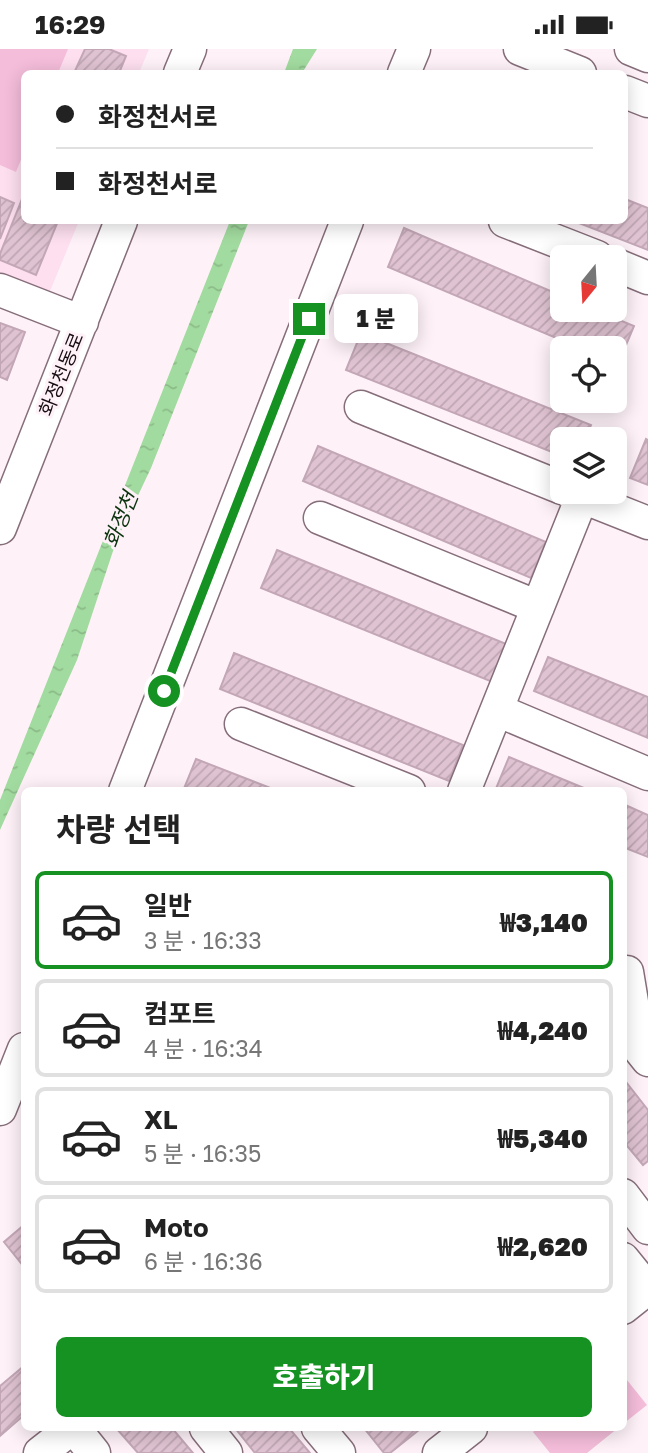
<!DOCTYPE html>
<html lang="ko">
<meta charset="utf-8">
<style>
:root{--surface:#fff;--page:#f2f2f2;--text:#222;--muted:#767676;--line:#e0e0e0;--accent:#159221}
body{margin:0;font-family:"Golos Text","Noto Sans KR",sans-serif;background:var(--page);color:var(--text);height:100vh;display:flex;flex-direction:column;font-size:26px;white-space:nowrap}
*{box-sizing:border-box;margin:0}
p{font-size:23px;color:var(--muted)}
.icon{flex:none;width:38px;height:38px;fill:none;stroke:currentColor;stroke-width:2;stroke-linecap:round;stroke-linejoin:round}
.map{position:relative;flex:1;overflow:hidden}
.details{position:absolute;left:21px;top:738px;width:606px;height:644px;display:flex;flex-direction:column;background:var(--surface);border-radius:10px;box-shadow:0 4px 18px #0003}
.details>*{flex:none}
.guide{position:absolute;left:21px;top:21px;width:607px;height:154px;border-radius:10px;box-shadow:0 4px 18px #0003;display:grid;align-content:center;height:154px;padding:0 35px;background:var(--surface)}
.needle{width:46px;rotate:198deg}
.fabs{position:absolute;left:550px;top:196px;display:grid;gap:14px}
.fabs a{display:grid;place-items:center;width:77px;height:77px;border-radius:10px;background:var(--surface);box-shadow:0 4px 18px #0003;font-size:35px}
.end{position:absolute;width:32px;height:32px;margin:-16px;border:9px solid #159221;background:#fff;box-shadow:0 0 0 4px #fff}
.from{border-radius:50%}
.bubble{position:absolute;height:49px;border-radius:10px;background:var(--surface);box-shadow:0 4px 18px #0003;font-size:23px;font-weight:800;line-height:49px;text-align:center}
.guide b{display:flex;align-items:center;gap:24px;height:66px;font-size:26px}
.guide b+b{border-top:2px solid var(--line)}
.guide i{width:18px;height:18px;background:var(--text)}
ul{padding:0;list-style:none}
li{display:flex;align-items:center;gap:21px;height:98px;margin:0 14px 10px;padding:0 21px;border:4px solid var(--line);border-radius:10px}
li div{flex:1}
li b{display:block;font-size:26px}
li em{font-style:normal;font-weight:800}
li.selected{border-color:var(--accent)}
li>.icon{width:63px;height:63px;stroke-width:1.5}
h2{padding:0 35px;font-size:32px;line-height:84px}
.cta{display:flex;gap:14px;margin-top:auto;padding:14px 35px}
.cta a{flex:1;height:80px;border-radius:10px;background:var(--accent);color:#fff;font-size:28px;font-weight:800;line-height:80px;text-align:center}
.status{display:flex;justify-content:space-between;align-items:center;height:49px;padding:0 35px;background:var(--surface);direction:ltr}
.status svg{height:19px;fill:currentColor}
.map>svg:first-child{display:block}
.built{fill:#fddfef}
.garden{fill:#f4bdda}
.water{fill:url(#water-ripples)}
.building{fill:url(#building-hatch);stroke:#c3a7b6;stroke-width:2}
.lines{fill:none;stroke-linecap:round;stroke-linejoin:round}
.minor-casing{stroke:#866d7a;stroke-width:35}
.minor{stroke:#fff;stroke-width:32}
.route{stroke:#159221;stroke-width:9}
.labels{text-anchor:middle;stroke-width:6;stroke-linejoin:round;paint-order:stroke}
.street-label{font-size:19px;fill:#170d12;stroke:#fef2f8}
.water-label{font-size:21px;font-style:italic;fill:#0b330d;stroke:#fef2f8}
</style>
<div class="status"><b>16:29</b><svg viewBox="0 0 49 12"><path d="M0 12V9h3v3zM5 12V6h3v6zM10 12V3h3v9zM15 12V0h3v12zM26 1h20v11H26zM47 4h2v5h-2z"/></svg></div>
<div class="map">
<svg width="648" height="1404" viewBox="0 0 648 1404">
<defs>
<pattern id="water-ripples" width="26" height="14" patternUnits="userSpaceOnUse" patternTransform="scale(1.75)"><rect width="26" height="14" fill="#a2db9f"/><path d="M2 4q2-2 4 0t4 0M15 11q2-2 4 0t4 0" fill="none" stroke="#8bbb88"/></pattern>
<pattern id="building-hatch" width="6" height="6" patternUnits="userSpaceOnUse" patternTransform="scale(1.75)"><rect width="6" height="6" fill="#e0c3d2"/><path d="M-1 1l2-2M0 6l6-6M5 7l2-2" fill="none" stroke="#bfa6b3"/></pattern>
</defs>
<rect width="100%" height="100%" fill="#fef2f8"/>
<!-- built -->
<path class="built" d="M0,0H149L139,24H24V172H79L50,242L36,249L0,235Z"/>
<!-- garden -->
<path class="garden" d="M0,0H68L58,24H24V103L16,123L0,116Z
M623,1326L647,1356L623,1375Z
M538,1379H618L587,1404H550L533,1383Z"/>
<!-- water -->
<path class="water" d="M293,0H317L302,24H284Z
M230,172H249L151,419L116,493L77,611L0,781V751Z"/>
<!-- building -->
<path class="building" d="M85,0H109L126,7L119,24H74Z
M24,145V172H58L36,226L0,211V205Z
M0,148L14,154L0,190Z
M625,150L648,159V201L574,172H625Z
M404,179L562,247V261H595L634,277L618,315L614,314V299H580L388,218Z
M0,274L25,283L7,331L0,328Z
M361,284L591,376L585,390H562V407L346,321Z
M646,390L648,391V436L630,429Z
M318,397L546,493L531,529L303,432Z
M277,501L511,597L495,634L261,539Z
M234,604L463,696L449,732L220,640Z
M548,608L648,648V689L534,642Z
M509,708L591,742H495Z
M196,710L278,742H183Z
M623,755L648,766V808L623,798Z
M623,1029L648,1061V1112L643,1116L623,1092Z
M24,1176V1218L4,1193Z
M24,1317V1366L0,1387V1337Z
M116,1379H172L193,1404H138Z
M235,1379H289L310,1404H255Z
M364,1379H417L419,1381L390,1404H384Z"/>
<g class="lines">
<defs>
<path id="minor" d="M520,0L580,24
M631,0L648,7
M180,24L190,0
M404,24L414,0
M625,43L648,52
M505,172L597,208
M614,215L648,229
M0,241L82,273
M361,358L562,439
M570,443L648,474
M320,469L538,558
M0,479L121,172
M497,661L648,725
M241,675L409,742
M125,742L347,172
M464,742L582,448
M627,923L640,1001L648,1011
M0,1060L24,1000
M623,1146L648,1179
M623,1210L648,1241
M623,1259L647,1240
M74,1379L94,1404
M206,1379L226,1404
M318,1379L339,1404
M40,1404L72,1379
M439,1404L471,1379"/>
</defs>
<!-- minor casing -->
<use href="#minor" class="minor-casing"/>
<!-- minor -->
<use href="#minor" class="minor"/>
</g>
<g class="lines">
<!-- route -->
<path class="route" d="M164,642L309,270"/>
</g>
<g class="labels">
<!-- street labels -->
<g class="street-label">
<text transform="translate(61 325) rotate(-68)" y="7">화정천동로</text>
</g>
<!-- water labels -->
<g class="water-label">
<text transform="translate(121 471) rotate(-68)" y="7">화정천</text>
</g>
</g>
</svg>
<div class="fabs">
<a><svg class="needle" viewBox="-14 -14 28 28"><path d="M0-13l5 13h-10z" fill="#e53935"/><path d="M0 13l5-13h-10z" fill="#767676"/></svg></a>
<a><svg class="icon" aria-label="locate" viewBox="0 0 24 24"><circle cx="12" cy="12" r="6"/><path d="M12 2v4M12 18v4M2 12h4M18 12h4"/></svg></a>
<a><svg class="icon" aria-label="layers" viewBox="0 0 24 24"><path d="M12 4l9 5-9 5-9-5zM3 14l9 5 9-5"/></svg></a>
</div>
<i class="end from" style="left:164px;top:642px"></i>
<i class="end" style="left:309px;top:270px"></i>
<div class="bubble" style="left:334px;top:245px;width:84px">1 분</div>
<div class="guide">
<b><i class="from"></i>화정천서로</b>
<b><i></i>화정천서로</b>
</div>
<section class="details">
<h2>차량 선택</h2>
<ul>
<li class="selected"><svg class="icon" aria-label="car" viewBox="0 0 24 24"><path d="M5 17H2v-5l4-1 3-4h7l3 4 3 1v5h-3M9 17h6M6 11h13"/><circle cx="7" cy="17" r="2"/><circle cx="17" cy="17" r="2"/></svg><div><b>일반</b><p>3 분 · 16:33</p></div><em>₩3,140</em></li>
<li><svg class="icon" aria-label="car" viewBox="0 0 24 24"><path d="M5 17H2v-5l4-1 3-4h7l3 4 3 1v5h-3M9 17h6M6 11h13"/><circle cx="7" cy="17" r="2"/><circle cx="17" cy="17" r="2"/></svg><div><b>컴포트</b><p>4 분 · 16:34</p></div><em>₩4,240</em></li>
<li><svg class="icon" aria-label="car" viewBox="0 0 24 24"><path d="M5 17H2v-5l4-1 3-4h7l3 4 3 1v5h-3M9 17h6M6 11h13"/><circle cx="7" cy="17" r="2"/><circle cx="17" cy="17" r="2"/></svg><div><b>XL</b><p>5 분 · 16:35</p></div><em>₩5,340</em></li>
<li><svg class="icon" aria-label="car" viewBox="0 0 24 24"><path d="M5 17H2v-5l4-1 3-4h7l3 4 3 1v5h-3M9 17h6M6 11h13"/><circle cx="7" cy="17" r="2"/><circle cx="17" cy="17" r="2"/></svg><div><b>Moto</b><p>6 분 · 16:36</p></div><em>₩2,620</em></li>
</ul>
<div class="cta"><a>호출하기</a></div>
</section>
</div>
